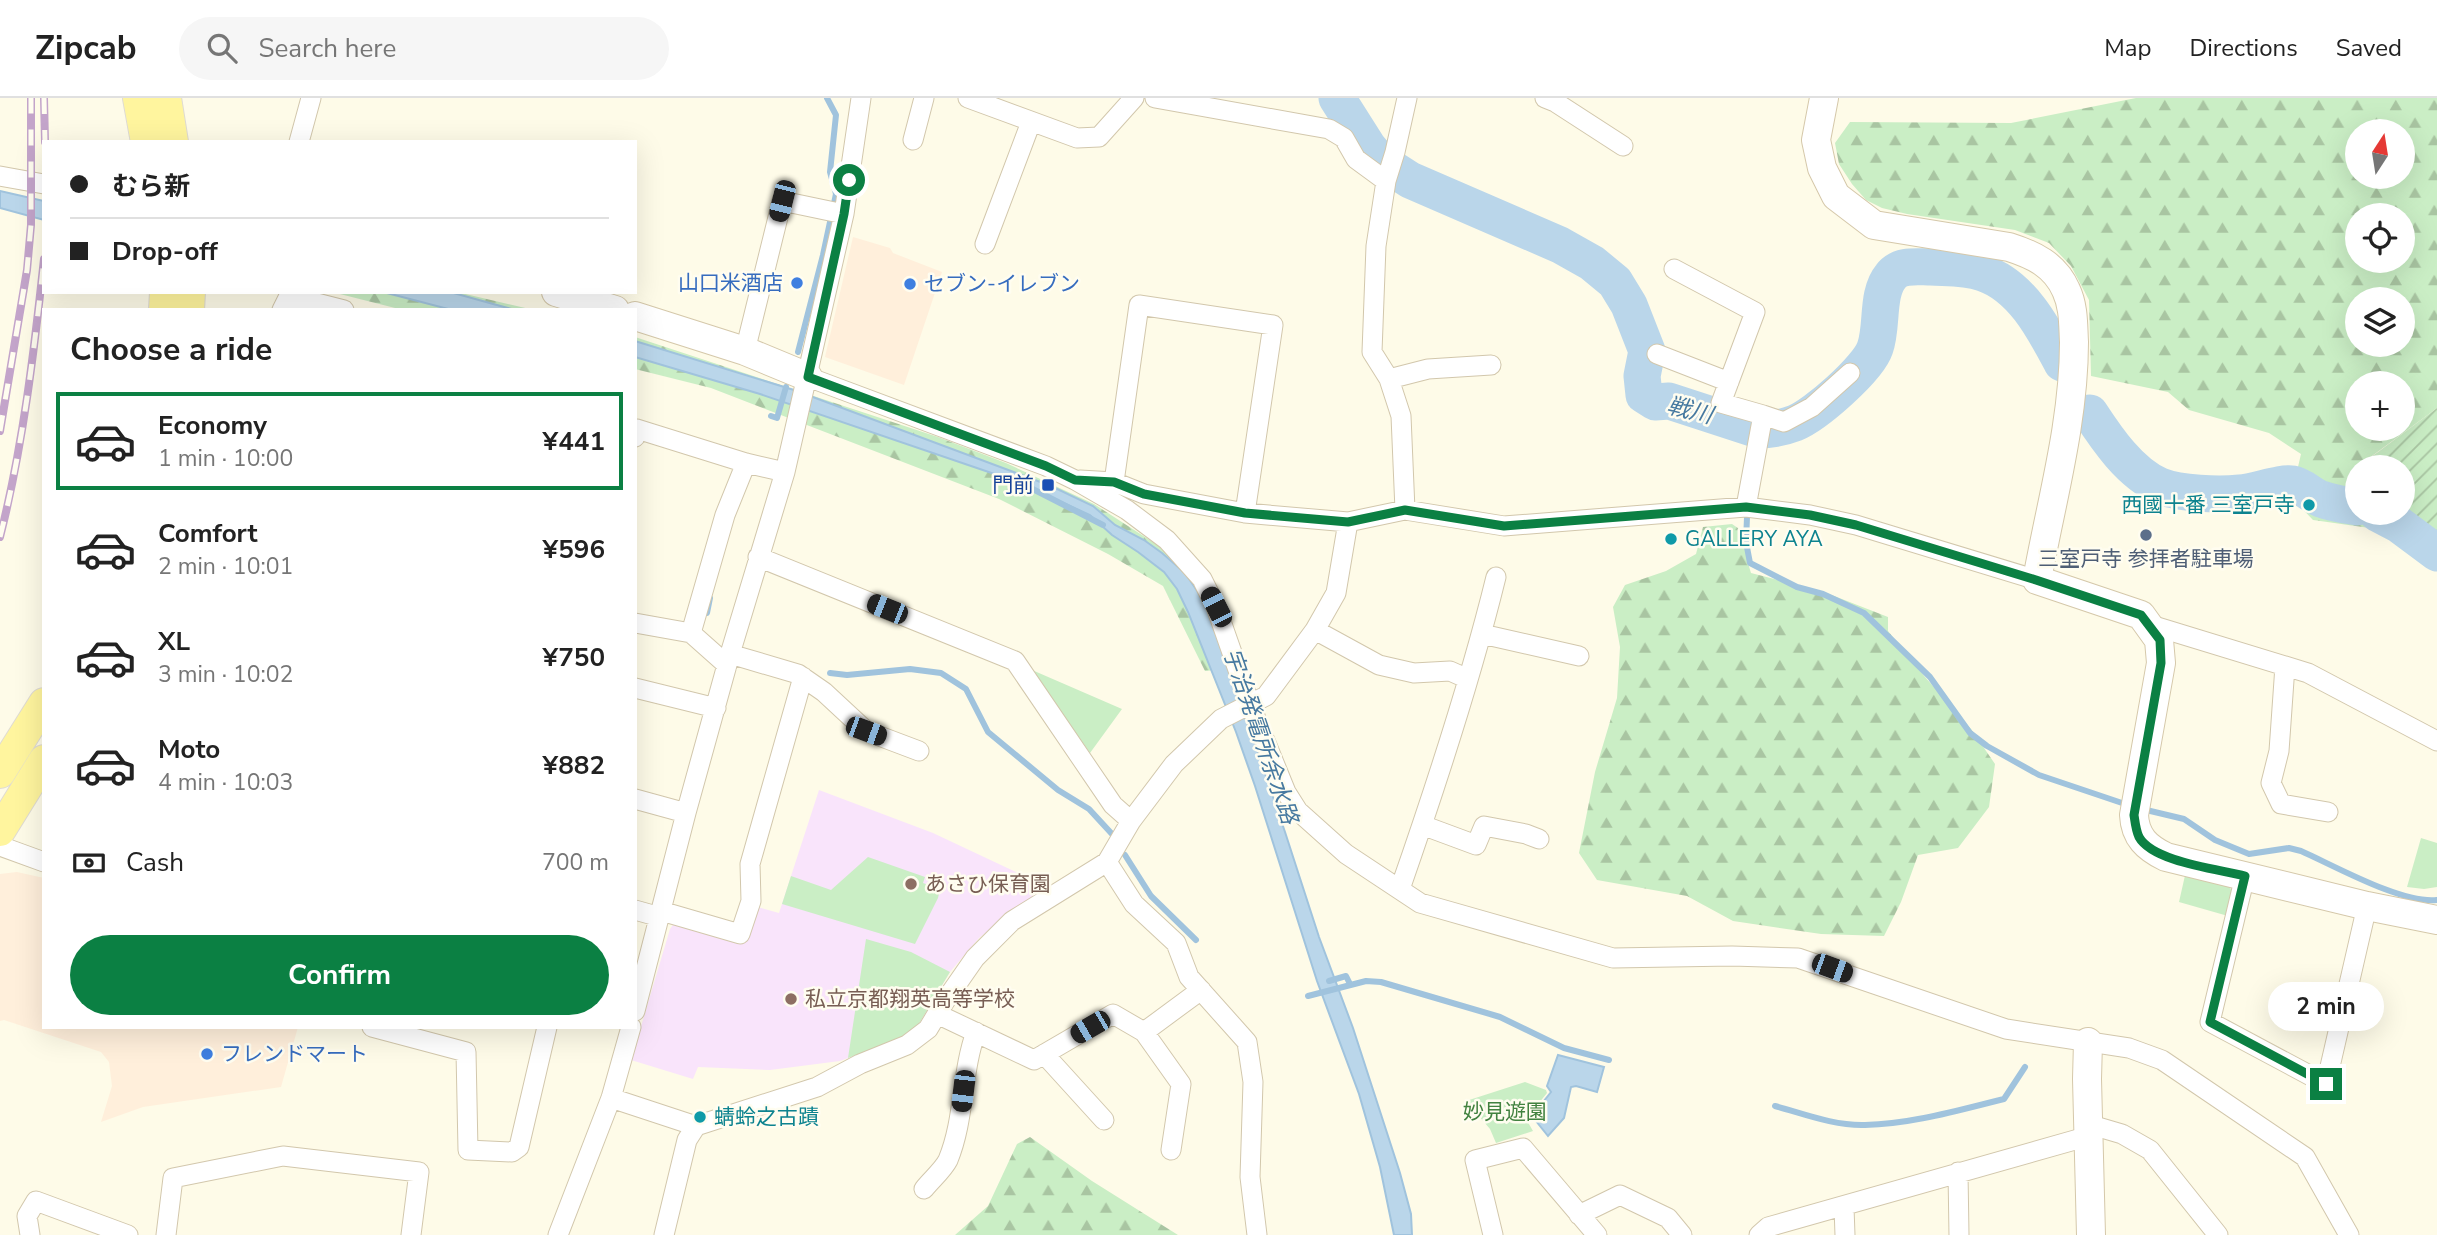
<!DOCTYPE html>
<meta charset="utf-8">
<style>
:root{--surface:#fff;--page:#f6f6f6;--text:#222;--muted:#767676;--line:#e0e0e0;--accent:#0b8043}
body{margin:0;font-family:"Nunito Sans","Noto Sans JP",sans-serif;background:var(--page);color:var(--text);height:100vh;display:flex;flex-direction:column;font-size:26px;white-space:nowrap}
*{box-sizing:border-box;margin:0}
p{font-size:23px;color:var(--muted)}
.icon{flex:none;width:38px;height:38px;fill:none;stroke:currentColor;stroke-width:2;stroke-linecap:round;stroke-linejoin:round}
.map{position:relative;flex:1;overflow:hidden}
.details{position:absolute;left:42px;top:210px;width:595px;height:721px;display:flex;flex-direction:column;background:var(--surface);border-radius:0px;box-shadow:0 7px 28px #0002}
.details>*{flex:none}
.guide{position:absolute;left:42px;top:42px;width:595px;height:154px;border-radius:0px;box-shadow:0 7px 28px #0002;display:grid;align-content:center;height:154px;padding:0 28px;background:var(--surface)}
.needle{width:46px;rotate:12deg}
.tools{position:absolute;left:2345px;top:21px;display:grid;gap:14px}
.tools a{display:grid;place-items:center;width:70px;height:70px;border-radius:50%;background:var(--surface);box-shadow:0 7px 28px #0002;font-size:35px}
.end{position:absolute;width:32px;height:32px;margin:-16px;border:9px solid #0b8043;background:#fff;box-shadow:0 0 0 4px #fff}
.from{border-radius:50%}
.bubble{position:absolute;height:49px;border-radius:24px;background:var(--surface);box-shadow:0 7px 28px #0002;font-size:23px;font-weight:700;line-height:49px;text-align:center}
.car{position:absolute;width:21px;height:42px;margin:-21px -10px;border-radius:9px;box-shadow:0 0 5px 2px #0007;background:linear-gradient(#222 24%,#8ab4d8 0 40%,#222 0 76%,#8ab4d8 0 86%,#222 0)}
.guide b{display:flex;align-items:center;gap:24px;height:66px;font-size:26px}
.guide b+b{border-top:2px solid var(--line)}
.guide i{width:18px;height:18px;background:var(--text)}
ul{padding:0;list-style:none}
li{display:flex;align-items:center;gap:21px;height:98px;margin:0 14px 10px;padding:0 14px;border:4px solid transparent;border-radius:0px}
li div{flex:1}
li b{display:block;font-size:26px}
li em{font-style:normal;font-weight:700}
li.current{border-color:var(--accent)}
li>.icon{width:63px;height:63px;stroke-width:1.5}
h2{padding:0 28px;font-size:32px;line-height:84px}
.pay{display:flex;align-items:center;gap:18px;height:77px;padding:0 28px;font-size:26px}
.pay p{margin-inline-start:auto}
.primary-button{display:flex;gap:14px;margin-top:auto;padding:14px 28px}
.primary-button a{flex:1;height:80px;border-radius:42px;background:var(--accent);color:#fff;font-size:28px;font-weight:700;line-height:80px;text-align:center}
header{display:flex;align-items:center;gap:42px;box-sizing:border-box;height:98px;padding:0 35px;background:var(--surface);border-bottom:2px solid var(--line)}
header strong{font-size:33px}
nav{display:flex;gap:38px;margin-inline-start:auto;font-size:24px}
.search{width:490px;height:63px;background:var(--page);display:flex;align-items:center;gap:18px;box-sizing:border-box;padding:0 24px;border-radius:38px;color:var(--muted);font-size:26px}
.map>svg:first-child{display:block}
.commercial{fill:#ffefdb}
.education{fill:#f9e4fb}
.forest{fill:url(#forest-firs);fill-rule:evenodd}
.park{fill:#caeec5}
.garden{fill:url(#garden-furrows)}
.water{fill:#bad6ea;stroke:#a0c3dd;stroke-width:2}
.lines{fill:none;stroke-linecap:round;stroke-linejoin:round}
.stream{stroke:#a0c3dd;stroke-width:6}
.river{stroke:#bad6ea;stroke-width:37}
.street-casing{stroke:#d2c7ac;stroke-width:21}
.secondary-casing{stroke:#d5c8aa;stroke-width:30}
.primary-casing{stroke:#dfdbd3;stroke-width:32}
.street{stroke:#fff;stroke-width:19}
.secondary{stroke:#fff;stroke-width:28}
.primary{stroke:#fff59e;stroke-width:30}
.rail-casing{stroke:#c3a4ca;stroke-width:8}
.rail{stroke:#fffdf0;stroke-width:5;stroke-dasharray:16;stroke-linecap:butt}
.route{stroke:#0b8043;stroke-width:9}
.shop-dot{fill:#3f7fe0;stroke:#fffdf0;stroke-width:2.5}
.transit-dot{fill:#1a4fb4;stroke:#fffdf0;stroke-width:2.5}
.culture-dot{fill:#0f9aa8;stroke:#fffdf0;stroke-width:2.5}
.service-dot{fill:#5c6f8a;stroke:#fffdf0;stroke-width:2.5}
.education-dot{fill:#8d6e63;stroke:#fffdf0;stroke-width:2.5}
.labels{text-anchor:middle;stroke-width:5;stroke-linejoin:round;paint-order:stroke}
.shop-label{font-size:21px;fill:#366cbe;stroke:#fffdf0;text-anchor:start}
.transit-label{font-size:21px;fill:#164399;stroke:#fffdf0;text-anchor:end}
.culture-label{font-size:21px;fill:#0d838f;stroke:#fffdf0;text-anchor:start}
.service-label{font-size:21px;fill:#4e5e75;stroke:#fffdf0}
.education-label{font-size:21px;fill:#785e54;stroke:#fffdf0;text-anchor:start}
.park-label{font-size:21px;fill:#428240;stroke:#fffdf0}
.water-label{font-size:23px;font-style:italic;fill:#4679a0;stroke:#fffdf0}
</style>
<header>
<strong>Zipcab</strong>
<div class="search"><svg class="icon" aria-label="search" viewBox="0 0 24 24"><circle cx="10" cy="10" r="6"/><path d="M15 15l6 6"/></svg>Search here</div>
<nav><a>Map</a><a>Directions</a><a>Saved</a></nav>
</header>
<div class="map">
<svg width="2437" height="1137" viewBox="0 0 2437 1137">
<defs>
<pattern id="forest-firs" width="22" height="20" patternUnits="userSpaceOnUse" patternTransform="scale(1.75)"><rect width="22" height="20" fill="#caeec5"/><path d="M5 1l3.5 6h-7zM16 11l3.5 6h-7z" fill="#a9c5a2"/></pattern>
<pattern id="garden-furrows" width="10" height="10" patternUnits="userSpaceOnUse" patternTransform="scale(1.75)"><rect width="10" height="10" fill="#caeec5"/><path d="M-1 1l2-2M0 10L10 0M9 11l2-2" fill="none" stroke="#a9c5a2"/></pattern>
</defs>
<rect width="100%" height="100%" fill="#fefbe8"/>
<!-- commercial -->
<path class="commercial" d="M853,139L890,150L893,155L942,174L904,287L825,259Z
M17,774L44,780V929H298L281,989L143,1009L101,1024L112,988L109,964L101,954L4,922L0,923V776Z"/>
<!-- education -->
<path class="education" d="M819,692L933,735L1022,777L1046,794L1010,816L979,840L950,874L917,929L901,940L840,963L770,972L698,969L693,981L631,962L670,831L675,824L743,843L754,808L779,815Z"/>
<!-- forest -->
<path class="forest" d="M2136,0H2437V310L2357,369L2349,393L2357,400V415H2392L2437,447V465L2391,433L2313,422L2291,399L2301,356L2269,335L2189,312L2168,294L2091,278L2089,202L2071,168L2049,145L2015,132L1907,116L1882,110L1866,102L1852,86L1839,66L1835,45L1850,24L2011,25ZM2357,33H2403V79H2357ZM2357,117H2403V163H2357ZM2357,201H2403V247H2357ZM2357,285H2403V331H2357Z
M332,194H457L534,212H403Z
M635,239L938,339L1006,365L1094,406L1162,450L1190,488L1228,571L1205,573L1163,488L1108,456L999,401L711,290L635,271Z
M1732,426L1748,437L1747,462L1751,475L1824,494L1888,519V533L1925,579L1971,631L1995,666L1989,709L1958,750L1918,757L1901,804L1884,838L1821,836L1733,823L1687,798L1597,782L1579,755L1595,674L1617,600L1620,549L1613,509L1625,487L1666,473L1696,456L1703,429Z
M1030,1039L1092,1083L1178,1137H955L988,1108L1017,1046Z"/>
<!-- park -->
<path class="park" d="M1032,572L1122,611L1090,655Z
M2421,740L2437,745V789L2424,791L2407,789Z
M868,759L925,779L923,785L940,791L938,800L915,846L782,806L791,778L831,792Z
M2186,773L2229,786L2233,798L2228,818L2179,804Z
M866,841L911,854L950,874L917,929L901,940L848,960Z
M1525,984L1546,992L1547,995L1526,1021L1533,1033L1496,1045L1490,1031L1466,1003Z"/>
<!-- garden -->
<path class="garden" d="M2437,310V447L2392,415H2403V369H2358Z"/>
<!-- water -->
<path class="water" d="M0,93L44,103V122L0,110Z
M383,194H450L515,212H452Z
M635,243L794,292L1051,388L1093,408L1115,427L1144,442L1162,455L1185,475L1208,509L1285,734L1319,839L1353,930L1400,1075L1411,1116L1412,1137H1394L1380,1069L1359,996L1317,883L1255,688L1236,634L1188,514L1177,491L1164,474L1138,454L1112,437L1090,417L1015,383L760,296L635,259Z
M1558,957L1604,969L1597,994L1576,988L1571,989L1564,1020L1548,1038L1532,1018L1551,994L1547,988Z"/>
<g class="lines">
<!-- stream -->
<path class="stream" d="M798,254L823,157L836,96L830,74L836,17L827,0
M771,318L777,320L786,289
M1019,384L1103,427
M1747,419L1746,444L1750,465L1797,489L1823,496L1864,515L1930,579L1970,635L1987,648L2039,677L2128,707
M707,515L710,500
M830,575L847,577L910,571L941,575L966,591L988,634L1058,692L1089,711L1112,736
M2142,711L2184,721L2215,742L2249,756L2289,750L2301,753C2335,768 2402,806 2437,802
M1125,757L1151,798L1196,842
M1329,883L1346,878L1350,886
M1308,898L1366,883L1381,884L1500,919L1564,950L1609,962
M1775,1008C1804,1016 1835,1028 1865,1027C1912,1026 1959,1012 2004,1001L2025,969"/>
<!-- river -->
<path class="river" d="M1337,0L1368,49L1379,62L1410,82L1560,147L1592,165L1615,184L1629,207L1647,253L1642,278L1644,297L1655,304L1669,303L1758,332C1771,332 1782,330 1795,325C1815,317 1868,271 1875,250C1883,228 1876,196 1891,178C1900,166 1917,169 1931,169C1948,170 1966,169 1983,175C2022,188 2044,231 2062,265
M2090,315C2107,341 2130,375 2160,388C2180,396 2219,397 2240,395C2254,394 2282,384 2292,386C2303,388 2311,397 2321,401C2332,405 2345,407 2357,409
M2377,415L2398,426L2437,455"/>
<defs>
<path id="street" d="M968,0L1077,40L1099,39L1134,0
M1155,0L1329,31L1344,40L1356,61L1386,83
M1545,0L1555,4L1623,48
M913,42L924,0
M299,44L311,0
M0,78L44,86
M985,146L1031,24
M1674,171L1755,214L1721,305L1763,317L1746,409
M282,212L289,198L344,212
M745,253L782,103L844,116
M1657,256L1729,284
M808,279L1046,368L1075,382L1127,412L1167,442L1202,481L1216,509L1250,606L1286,694L1298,713L1346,756L1420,805L1613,860L1732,858L1798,860L2006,931L2129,950L2162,962L2305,1059L2349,1137
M1389,281L1428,271L1491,267
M1763,317L1784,324L1812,309L1850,275
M635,339L637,331L746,365L785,374
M1080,382L1114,384L1144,396L1245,415L1348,424L1405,412L1504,428L1746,409L1810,417L1856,427L2037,482
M1114,384L1139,207L1273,227L1245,415
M1405,412L1401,318L1389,281L1372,254L1376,148L1386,83L1395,54L1407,0
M758,459L1015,563L1113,707L1131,723
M635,525L691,535L727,567
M2151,527L2308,575L2437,643
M1315,532L1379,567L1414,575L1450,573L1468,581
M691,535L725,417L746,365
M1482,536L1579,558
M730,556L798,576L824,594L866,633L919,653
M2285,568L2279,653L2271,685L2281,706L2328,714
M635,590L716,610
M635,701L686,715
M1422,727L1476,747L1484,728L1526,736L1539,741
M0,748L44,764
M1107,764L1134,806L1176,845L1189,879L1247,944L1253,984L1250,1079L1257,1137
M2245,778L2210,924L2326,986L2367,808
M1400,791C1436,688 1470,585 1496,479
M635,812L660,819
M661,813L740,836L751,803L750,766L803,579
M635,913L686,715L730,556L785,374L844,116L861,0
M937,916L1034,962L1113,916L1144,934L1181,986L1171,1052
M372,929L466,954L468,1052L512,1054L519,1049L547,929
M1144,934L1201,892
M1044,956L1104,1022
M611,1000L696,1028
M2088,1026L2122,1036L2150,1052L2218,1137
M1958,1074L1959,1137
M924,1091C931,1082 943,1072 948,1062C965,1021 961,975 976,934
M1844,1109L1845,1137
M1579,1117L1620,1097L1668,1120L1682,1137
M30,1137L27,1118L36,1103L128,1137
M166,1137L173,1080L283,1058L419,1074L411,1137
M558,1137L611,1000L631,929
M664,1137L687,1042L696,1028L817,989L860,966L907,947L928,931L943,906L975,860L1012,823L1107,764L1131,723L1174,666L1221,621L1266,598L1315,532L1336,495L1348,424
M1493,1137L1475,1062L1523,1050L1597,1137
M1759,1137L1768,1129L2089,1038"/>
<path id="secondary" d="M1824,0L1816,42L1822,70L1836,98L1874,127L2009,149C2034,157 2055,167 2066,192C2074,209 2073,227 2074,244C2074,325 2051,404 2037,482L2141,517L2159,542L2161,565L2134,717C2135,739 2147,750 2166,759L2367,808L2437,822
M556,194L615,212
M635,218L745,253L808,279
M2088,944L2087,981L2091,1137"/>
<path id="primary" d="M138,0L146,44
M166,0L173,44
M164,212L165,194
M189,212L190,194
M0,675L44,605
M0,733L44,662"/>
</defs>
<!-- street casing -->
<use href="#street" class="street-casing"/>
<!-- secondary casing -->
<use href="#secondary" class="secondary-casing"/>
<!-- primary casing -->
<use href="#primary" class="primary-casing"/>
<!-- street -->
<use href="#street" class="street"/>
<!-- secondary -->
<use href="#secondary" class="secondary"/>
<!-- primary -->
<use href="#primary" class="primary"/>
<defs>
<path id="rail" d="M44,0L45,44
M0,333L27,172L31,127V0
M0,439C23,348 34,254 44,161"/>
</defs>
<!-- rail casing -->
<use href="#rail" class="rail-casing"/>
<!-- rail -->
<use href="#rail" class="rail"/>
</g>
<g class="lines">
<!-- route -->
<path class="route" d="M849,82L844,116L808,279L1046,368L1075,382L1114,384L1144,396L1245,415L1348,424L1405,412L1504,428L1746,409L1810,417L1856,427L2036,482L2141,517L2160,542L2161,565L2134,717C2135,724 2136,733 2139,739C2153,764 2218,771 2245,778L2210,924L2326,986"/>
</g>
<!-- markers -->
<g class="shop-dot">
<circle cx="797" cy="185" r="7"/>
<circle cx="910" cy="186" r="7"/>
<circle cx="207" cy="956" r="7"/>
</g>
<rect class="transit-dot" x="1041" y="380" width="14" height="14" rx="3.5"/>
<g class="culture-dot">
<circle cx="2309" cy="407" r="7"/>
<circle cx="1671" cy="441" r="7"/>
<circle cx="700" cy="1019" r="7"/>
</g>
<circle class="service-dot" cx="2146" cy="437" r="7"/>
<g class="education-dot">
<circle cx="911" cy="786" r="7"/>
<circle cx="791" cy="901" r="7"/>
</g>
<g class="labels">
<!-- shop labels -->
<g class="shop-label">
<text x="783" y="192" text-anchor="end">山口米酒店</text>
<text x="924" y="193">セブン-イレブン</text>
<text x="221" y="963">フレンドマート</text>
</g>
<!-- transit labels -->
<g class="transit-label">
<text x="1034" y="394">門前</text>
</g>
<!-- culture labels -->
<g class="culture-label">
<text x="2295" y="414" text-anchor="end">西國十番 三室戸寺</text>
<text x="1685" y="448">GALLERY AYA</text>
<text x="714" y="1026">蜻蛉之古蹟</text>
</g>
<!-- service labels -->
<g class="service-label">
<text x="2146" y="468">三室戸寺 参拝者駐車場</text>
</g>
<!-- education labels -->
<g class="education-label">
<text x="925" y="793">あさひ保育園</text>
<text x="805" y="908">私立京都翔英高等学校</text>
</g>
<!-- park labels -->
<g class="park-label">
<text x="1505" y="1021">妙見遊園</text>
</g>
<!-- water labels -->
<g class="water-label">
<text transform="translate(1690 312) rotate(14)" y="8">戦川</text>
<text transform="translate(1261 638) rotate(71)" y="8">宇治発電所余水路</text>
</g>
</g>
</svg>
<div class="tools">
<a><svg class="needle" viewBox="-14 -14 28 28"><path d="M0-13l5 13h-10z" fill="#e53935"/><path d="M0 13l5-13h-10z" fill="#767676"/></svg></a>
<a><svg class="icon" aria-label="locate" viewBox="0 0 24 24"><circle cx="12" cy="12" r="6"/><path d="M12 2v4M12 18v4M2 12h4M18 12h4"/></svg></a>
<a><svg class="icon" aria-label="layers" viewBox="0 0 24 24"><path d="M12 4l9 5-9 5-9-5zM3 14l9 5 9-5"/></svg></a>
<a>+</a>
<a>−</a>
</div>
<i class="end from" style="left:849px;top:82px"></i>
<i class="end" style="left:2326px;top:986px"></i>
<div class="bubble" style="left:2268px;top:884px;width:116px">2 min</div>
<i class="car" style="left:782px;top:103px;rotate:194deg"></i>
<i class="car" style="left:1216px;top:509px;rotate:333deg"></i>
<i class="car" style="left:887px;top:511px;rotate:292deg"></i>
<i class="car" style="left:866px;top:633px;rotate:110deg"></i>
<i class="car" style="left:1832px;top:870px;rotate:110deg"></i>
<i class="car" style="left:1090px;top:929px;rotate:240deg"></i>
<i class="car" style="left:963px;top:993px;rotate:187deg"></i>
<div class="guide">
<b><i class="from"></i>むら新</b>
<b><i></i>Drop-off</b>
</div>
<section class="details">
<h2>Choose a ride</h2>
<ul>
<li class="current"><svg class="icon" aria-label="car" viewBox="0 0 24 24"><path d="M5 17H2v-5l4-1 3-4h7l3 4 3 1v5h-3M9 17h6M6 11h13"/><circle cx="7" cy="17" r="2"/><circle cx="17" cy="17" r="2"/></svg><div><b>Economy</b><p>1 min · 10:00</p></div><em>¥441</em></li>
<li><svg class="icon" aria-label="car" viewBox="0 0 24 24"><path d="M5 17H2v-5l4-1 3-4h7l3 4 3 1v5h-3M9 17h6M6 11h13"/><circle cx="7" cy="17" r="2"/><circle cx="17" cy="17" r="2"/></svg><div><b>Comfort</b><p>2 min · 10:01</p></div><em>¥596</em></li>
<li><svg class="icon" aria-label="car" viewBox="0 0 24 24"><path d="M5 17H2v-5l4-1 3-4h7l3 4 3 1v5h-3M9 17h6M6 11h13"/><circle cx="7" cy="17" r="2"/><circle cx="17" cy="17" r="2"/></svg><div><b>XL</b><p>3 min · 10:02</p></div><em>¥750</em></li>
<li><svg class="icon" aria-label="car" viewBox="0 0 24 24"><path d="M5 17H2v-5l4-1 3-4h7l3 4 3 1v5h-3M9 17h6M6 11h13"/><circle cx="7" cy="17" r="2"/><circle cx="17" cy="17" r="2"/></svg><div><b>Moto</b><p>4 min · 10:03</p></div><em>¥882</em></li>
</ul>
<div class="pay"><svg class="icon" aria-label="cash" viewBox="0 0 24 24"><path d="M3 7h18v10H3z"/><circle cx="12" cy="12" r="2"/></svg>Cash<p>700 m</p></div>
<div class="primary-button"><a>Confirm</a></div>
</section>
</div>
